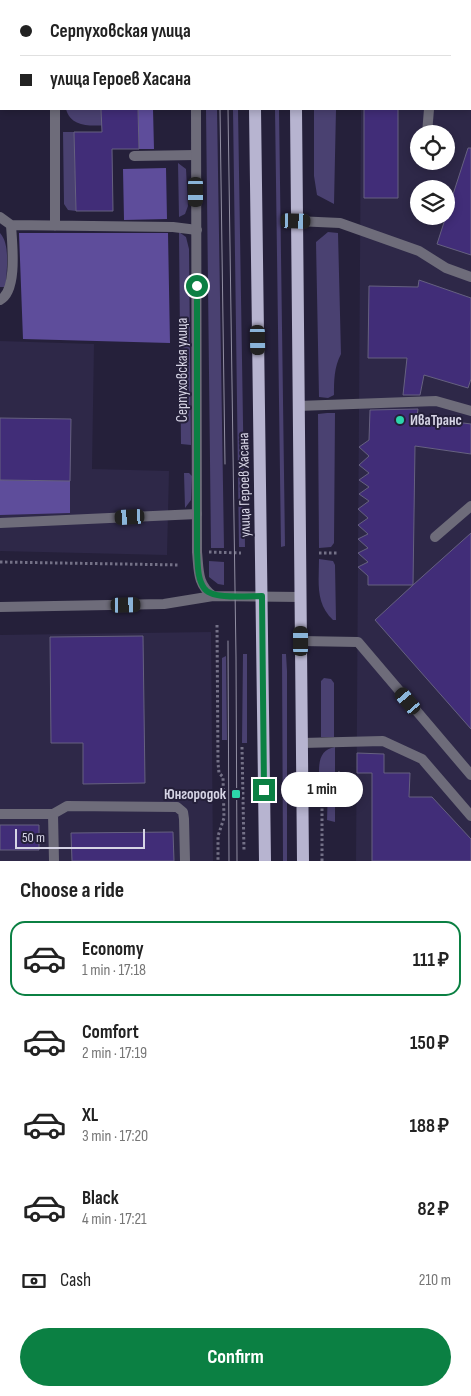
<!DOCTYPE html>
<meta charset="utf-8">
<style>
:root{--surface:#fff;--page:#f6f6f6;--text:#222;--muted:#767676;--line:#e0e0e0;--accent:#0b8043}
body{margin:0;font-family:"Sofia Sans Condensed",sans-serif;background:var(--page);color:var(--text);height:100vh;display:flex;flex-direction:column;font-size:19px;white-space:nowrap}
*{box-sizing:border-box;margin:0}
p{font-size:16px;color:var(--muted)}
.icon{flex:none;width:28px;height:28px;fill:none;stroke:currentColor;stroke-width:2;stroke-linecap:round;stroke-linejoin:round}
.map{position:relative;height:861px;overflow:hidden}
.details{display:flex;flex-direction:column;background:var(--surface);flex:1}
.details>*{flex:none}
.top-card{position:absolute;left:0px;top:0px;width:471px;height:110px;box-shadow:0 2px 8px #0003;display:grid;align-content:center;height:110px;padding:0 20px;background:var(--surface)}
.tools{position:absolute;left:410px;top:125px;display:grid;gap:10px}
.tools a{display:grid;place-items:center;width:45px;height:45px;border-radius:50%;background:var(--surface);box-shadow:0 2px 8px #0003;font-size:25px}
.scale{position:absolute;left:15px;bottom:12px;width:130px;box-sizing:border-box;padding-left:5px;border:2px solid #d6d4e5;border-top:0;font-size:14px;line-height:18px;white-space:nowrap;color:#d6d4e5;-webkit-text-stroke:4px #25203a;paint-order:stroke}
.end{position:absolute;width:22px;height:22px;margin:-11px;border:6px solid #0b8043;background:#fff;box-shadow:0 0 0 2px #fff}
.from{border-radius:50%}
.bubble{position:absolute;height:35px;border-radius:18px;background:var(--surface);box-shadow:0 2px 8px #0003;font-size:16px;font-weight:700;line-height:35px;text-align:center}
.car{position:absolute;width:15px;height:30px;margin:-15px -8px;border-radius:6px;box-shadow:0 0 4px 1px #0007;background:linear-gradient(#222 24%,#8ab4d8 0 40%,#222 0 76%,#8ab4d8 0 86%,#222 0)}
.top-card b{display:flex;align-items:center;gap:18px;height:48px;font-size:19px}
.top-card b+b{border-top:1px solid var(--line)}
.top-card i{width:12px;height:12px;background:var(--text)}
ul{padding:0;list-style:none}
li{display:flex;align-items:center;gap:15px;height:75px;margin:0 10px 8px;padding:0 10px;border:2px solid transparent;border-radius:15px}
li div{flex:1}
li b{display:block;font-size:19px}
li em{font-style:normal;font-weight:700}
li.current{border-color:var(--accent)}
li>.icon{width:45px;height:45px;stroke-width:1.5}
h2{padding:0 20px;font-size:22px;line-height:60px}
.pay{display:flex;align-items:center;gap:12px;height:55px;padding:0 20px;font-size:19px}
.pay p{margin-inline-start:auto}
.primary-button{display:flex;gap:10px;margin-top:auto;padding:10px 20px}
.primary-button a{flex:1;height:58px;border-radius:30px;background:var(--accent);color:#fff;font-size:20px;font-weight:700;line-height:58px;text-align:center}
.map>svg:first-child{display:block}
.built{fill:#2e2848;fill-rule:evenodd}
.green{fill:#4a4171}
.forest{fill:#5e4d9b}
.building{fill:#412d78;stroke:#666180}
.lines{fill:none;stroke-linecap:round;stroke-linejoin:round}
.path{stroke:#747187;stroke-width:3;stroke-dasharray:2.5 2.5;stroke-linecap:butt}
.service{stroke:#6e6c7a;stroke-width:10}
.minor{stroke:#6e6c7a;stroke-width:10}
.primary{stroke:#b7b4d0;stroke-width:12}
.tram{stroke:#918ea2;stroke-width:1}
.route{stroke:#0b8043;stroke-width:6}
.poi-dot{fill:#2cd5ab;stroke:#25203a;stroke-width:2}
.labels{text-anchor:middle;stroke-width:4;stroke-linejoin:round;paint-order:stroke}
.street-label{font-size:15px;fill:#d6d4e5;stroke:#25203a}
.poi-label{font-size:15px;font-weight:bold;fill:#d6d4e5;stroke:#25203a;text-anchor:start}
</style>
<div class="map">
<svg width="471" height="861" viewBox="0 0 471 861">
<rect width="100%" height="100%" fill="#25203a"/>
<!-- built -->
<path class="built" d="M362,0H471V861H356L361,109H470V1ZM419,134H446V161H419ZM419,189H446V216H419Z
M0,341L94,344L92,469L169,471L167,555L0,551Z
M211,632L213,861H0V635Z"/>
<!-- green -->
<path class="green" d="M66,109H101V117L108,125C92,126 71,128 66,109Z
M206,109H217L224,548H211Z
M233,109H238L245,547H239Z
M275,109H279L285,546L281,547Z
M314,109H336L334,204L317,195L314,176Z
M63,132H74L76,211L68,210L64,204Z
M178,163L186,169L188,206L185,214L179,217Z
M179,232L186,237L189,249L191,445L181,444Z
M328,232L338,233L341,354C334,367 334,381 334,395L328,398L319,397L316,242Z
M0,233C11,245 6,271 6,287H0Z
M327,413H335L334,543L331,547L319,548L318,414Z
M184,473H189L192,476L191,500L185,508Z
M319,559L333,561L335,565L336,620H333C315,603 319,582 319,559Z
M209,561L224,562V585L218,584L209,577Z
M243,654H247V743H242Z
M282,654H286L287,671V861H283Z
M226,656L227,740H222V658Z
M324,678L331,679L334,683V737H321V681Z
M335,747V773L327,781H319C319,767 317,750 335,747Z
M335,782V822L327,820L328,789Z"/>
<!-- forest -->
<path class="forest" d="M138,109H153L154,149H139Z
M166,168L167,219L124,220L123,169Z
M19,233H168L170,343L23,339Z
M0,480L70,481V513L0,515Z"/>
<!-- building -->
<path class="building" d="M101,109H138L139,149H112L113,211H76L74,132H102Z
M364,109H398V198H364Z
M468,148H471V255L437,244Z
M419,280L471,298V379L468,388L424,375L420,395H403L407,358H368L369,286L418,287Z
M418,409L417,417L471,424V454L415,446L413,585L471,533V729L375,620L413,585H368V576L358,567L368,562L358,553L368,548L358,539L368,534L358,525L368,518L358,509L369,501L359,494L369,487L359,480L369,473L359,465L369,456L359,447L369,440L370,410Z
M0,418L71,419L70,481L0,480Z
M143,636L145,783L83,784V743H51L50,637Z
M357,753L384,754V773H410L409,797H432L471,839V861H372V773H357Z
M0,825H39V850H0Z
M173,832L174,861H72L71,833Z"/>
<g class="lines">
<!-- path -->
<path class="path" d="M209,552L241,553
M319,553H338
M0,562L180,565
M217,625L218,763L219,773L223,777L224,818L218,836V861
M242,747L244,851
M322,861V791L340,772"/>
<!-- service -->
<path class="service" d="M433,0L434,1
M54,1V0
M0,13H1
M55,109V226
M427,134L429,109
M134,156L196,155
M0,217L11,225L173,227L197,230
M296,221L340,223L419,251L446,268L471,277
M0,300C18,291 12,243 11,225
M298,406L436,401L471,411
M0,523L197,514
M435,537L471,506
M301,641L358,642L471,775
M302,743L383,741L422,759L471,816
M0,814H53L67,806L177,807L183,812L184,819L185,861
M53,814L54,861"/>
<!-- minor -->
<path class="minor" d="M194,0V1
M196,109L197,552C199,571 197,584 213,596
M0,607L164,604L213,596L301,597"/>
<!-- primary -->
<path class="primary" d="M254,0V1
M294,0V1
M255,109L265,861
M296,109L303,861"/>
<!-- tram -->
<path class="tram" d="M219,0V1
M227,0V1
M220,109L225,464
M228,109L236,657L237,861
M228,641L229,861"/>
</g>
<g class="lines">
<!-- route -->
<path class="route" d="M197,286V552C198,564 197,578 204,588C211,600 248,596 262,596L264,790"/>
</g>
<!-- markers -->
<g class="poi-dot">
<circle cx="400" cy="420" r="5"/>
<rect x="231" y="789" width="10" height="10" rx="2.5"/>
</g>
<g class="labels">
<!-- street labels -->
<g class="street-label">
<text transform="translate(182 370) rotate(-90)" y="5">Серпуховская улица</text>
<text transform="translate(244 485) rotate(-91)" y="5">улица Героев Хасана</text>
</g>
<!-- poi labels -->
<g class="poi-label">
<text x="410" y="425">ИваТранс</text>
<text x="226" y="799" text-anchor="end">Юнгородок</text>
</g>
</g>
</svg>
<div class="tools">
<a><svg class="icon" aria-label="locate" viewBox="0 0 24 24"><circle cx="12" cy="12" r="6"/><path d="M12 2v4M12 18v4M2 12h4M18 12h4"/></svg></a>
<a><svg class="icon" aria-label="layers" viewBox="0 0 24 24"><path d="M12 4l9 5-9 5-9-5zM3 14l9 5 9-5"/></svg></a>
</div>
<div class="scale">50 m</div>
<i class="end from" style="left:197px;top:286px"></i>
<i class="end" style="left:264px;top:790px"></i>
<div class="bubble" style="left:281px;top:772px;width:82px">1 min</div>
<i class="car" style="left:196px;top:192px;rotate:180deg"></i>
<i class="car" style="left:296px;top:221px;rotate:92deg"></i>
<i class="car" style="left:258px;top:340px;rotate:179deg"></i>
<i class="car" style="left:130px;top:517px;rotate:267deg"></i>
<i class="car" style="left:126px;top:605px;rotate:89deg"></i>
<i class="car" style="left:301px;top:641px;rotate:0deg"></i>
<i class="car" style="left:408px;top:701px;rotate:320deg"></i>
<div class="top-card">
<b><i class="from"></i>Серпуховская улица</b>
<b><i></i>улица Героев Хасана</b>
</div>
</div>
<section class="details">
<h2>Choose a ride</h2>
<ul>
<li class="current"><svg class="icon" aria-label="car" viewBox="0 0 24 24"><path d="M5 17H2v-5l4-1 3-4h7l3 4 3 1v5h-3M9 17h6M6 11h13"/><circle cx="7" cy="17" r="2"/><circle cx="17" cy="17" r="2"/></svg><div><b>Economy</b><p>1 min · 17:18</p></div><em>111 ₽</em></li>
<li><svg class="icon" aria-label="car" viewBox="0 0 24 24"><path d="M5 17H2v-5l4-1 3-4h7l3 4 3 1v5h-3M9 17h6M6 11h13"/><circle cx="7" cy="17" r="2"/><circle cx="17" cy="17" r="2"/></svg><div><b>Comfort</b><p>2 min · 17:19</p></div><em>150 ₽</em></li>
<li><svg class="icon" aria-label="car" viewBox="0 0 24 24"><path d="M5 17H2v-5l4-1 3-4h7l3 4 3 1v5h-3M9 17h6M6 11h13"/><circle cx="7" cy="17" r="2"/><circle cx="17" cy="17" r="2"/></svg><div><b>XL</b><p>3 min · 17:20</p></div><em>188 ₽</em></li>
<li><svg class="icon" aria-label="car" viewBox="0 0 24 24"><path d="M5 17H2v-5l4-1 3-4h7l3 4 3 1v5h-3M9 17h6M6 11h13"/><circle cx="7" cy="17" r="2"/><circle cx="17" cy="17" r="2"/></svg><div><b>Black</b><p>4 min · 17:21</p></div><em>82 ₽</em></li>
</ul>
<div class="pay"><svg class="icon" aria-label="cash" viewBox="0 0 24 24"><path d="M3 7h18v10H3z"/><circle cx="12" cy="12" r="2"/></svg>Cash<p>210 m</p></div>
<div class="primary-button"><a>Confirm</a></div>
</section>
